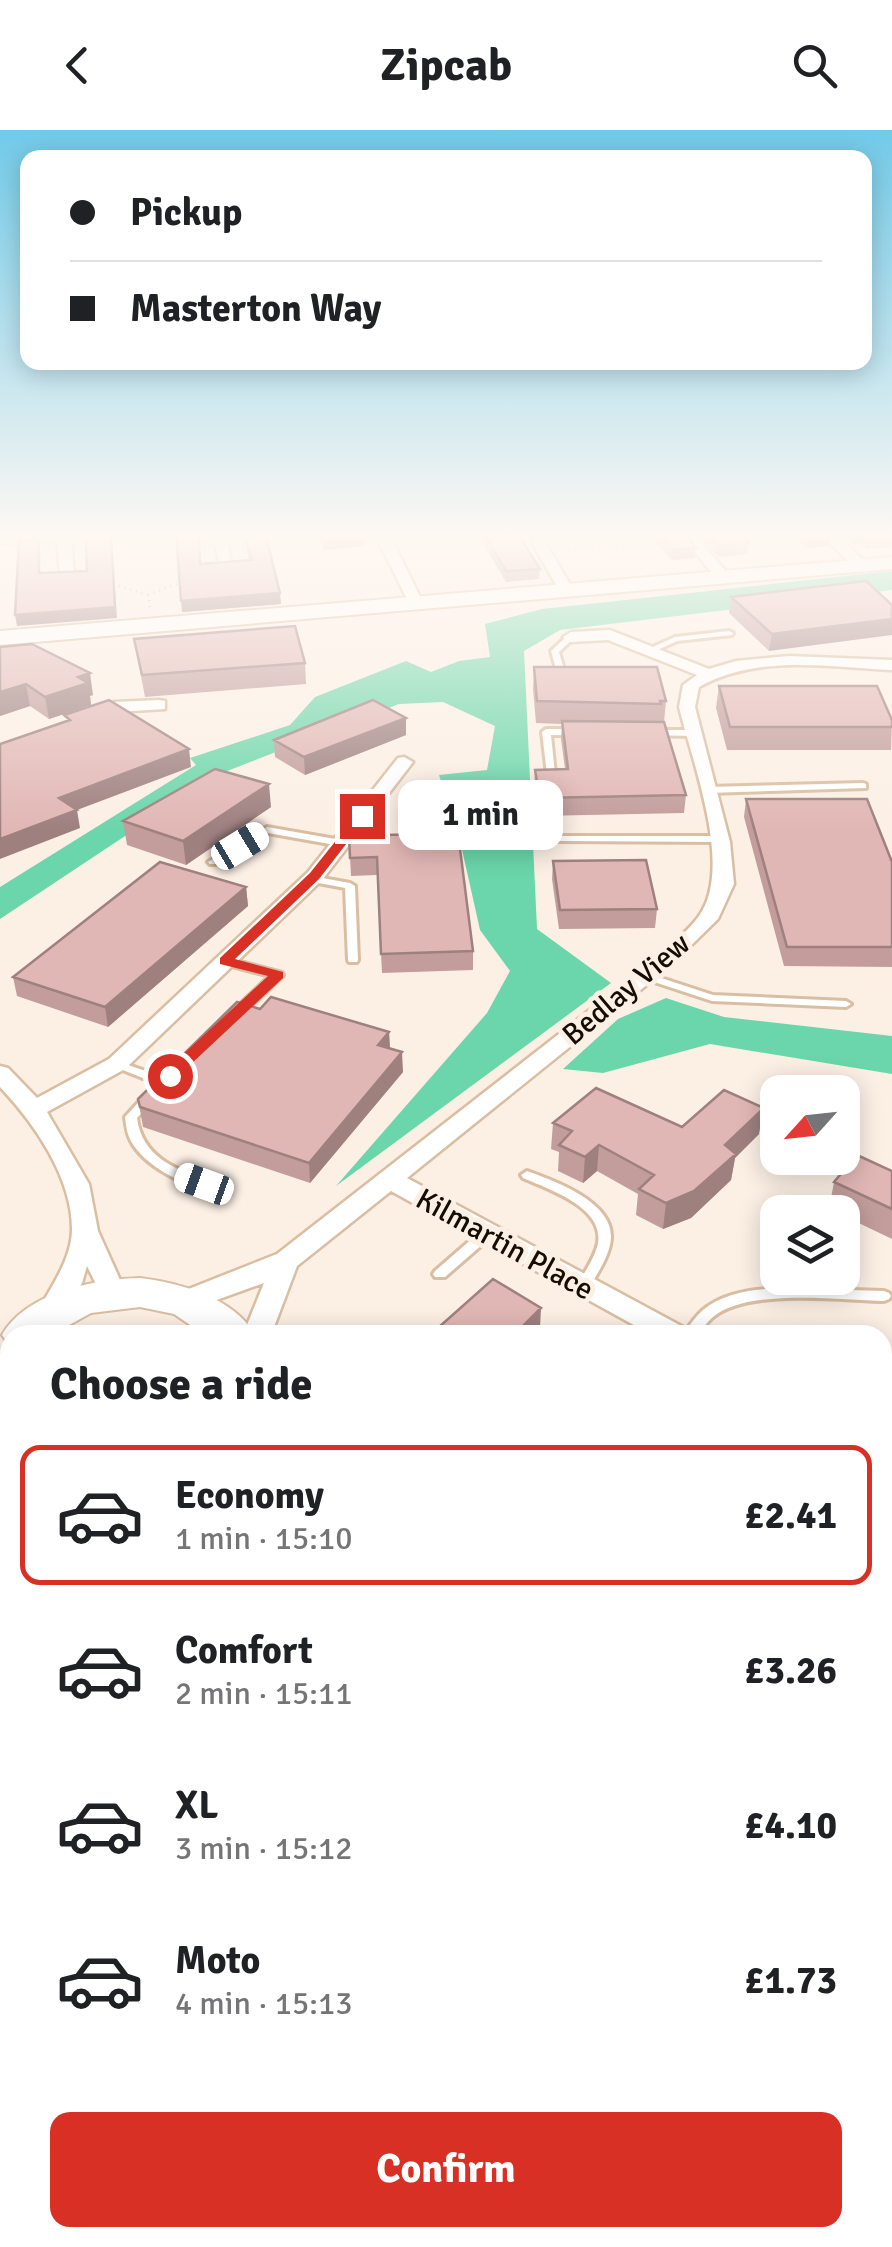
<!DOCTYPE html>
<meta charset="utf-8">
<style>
:root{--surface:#fff;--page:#f2f2f2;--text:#202124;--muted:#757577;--line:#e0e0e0;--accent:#d93025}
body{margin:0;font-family:Signika,sans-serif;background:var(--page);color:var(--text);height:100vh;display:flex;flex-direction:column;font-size:38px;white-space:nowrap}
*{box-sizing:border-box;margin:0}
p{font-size:32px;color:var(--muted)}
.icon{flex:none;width:55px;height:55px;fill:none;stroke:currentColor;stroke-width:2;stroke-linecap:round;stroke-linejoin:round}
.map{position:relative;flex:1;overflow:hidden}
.drawer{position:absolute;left:0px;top:1195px;width:892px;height:922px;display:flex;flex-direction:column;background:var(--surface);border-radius:30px 30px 0 0;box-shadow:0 5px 25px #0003}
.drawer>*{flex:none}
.banner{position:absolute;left:20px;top:20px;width:852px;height:220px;border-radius:20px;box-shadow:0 5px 25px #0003;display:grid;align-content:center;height:220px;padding:0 50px;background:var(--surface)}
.needle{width:65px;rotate:243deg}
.controls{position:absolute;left:760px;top:945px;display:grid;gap:20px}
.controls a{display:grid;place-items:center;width:100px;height:100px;border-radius:20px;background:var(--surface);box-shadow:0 5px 25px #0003;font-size:50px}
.end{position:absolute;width:45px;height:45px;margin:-22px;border:12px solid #d93025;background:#fff;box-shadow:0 0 0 5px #fff}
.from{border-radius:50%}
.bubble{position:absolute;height:70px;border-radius:20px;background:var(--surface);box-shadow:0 5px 25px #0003;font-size:32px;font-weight:800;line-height:70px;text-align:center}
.car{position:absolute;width:30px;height:60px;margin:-30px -15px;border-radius:12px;box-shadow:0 0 8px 2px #0007;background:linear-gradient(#fff 24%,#345 0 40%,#fff 0 76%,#345 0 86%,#fff 0)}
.banner b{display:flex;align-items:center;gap:35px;height:95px;font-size:38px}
.banner b+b{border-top:2px solid var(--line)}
.banner i{width:25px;height:25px;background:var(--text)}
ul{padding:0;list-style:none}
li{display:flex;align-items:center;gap:30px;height:140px;margin:0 20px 15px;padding:0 30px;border:5px solid transparent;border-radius:20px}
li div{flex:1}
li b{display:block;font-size:38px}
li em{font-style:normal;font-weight:800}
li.active{border-color:var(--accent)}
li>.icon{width:90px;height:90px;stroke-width:1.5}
h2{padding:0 50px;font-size:45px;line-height:120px}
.button{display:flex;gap:20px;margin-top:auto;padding:20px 50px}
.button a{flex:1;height:115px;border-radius:20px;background:var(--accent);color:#fff;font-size:40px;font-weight:800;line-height:115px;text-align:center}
header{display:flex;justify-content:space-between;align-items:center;height:130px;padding:0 50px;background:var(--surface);font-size:45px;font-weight:800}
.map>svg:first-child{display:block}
.forest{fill:#6bd6ab}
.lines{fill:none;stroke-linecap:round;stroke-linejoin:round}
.lane-casing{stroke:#d9bea2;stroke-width:6}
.street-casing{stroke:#d9bea2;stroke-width:5}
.secondary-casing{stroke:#d9bea2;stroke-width:4}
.path-far1{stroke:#b5aaa0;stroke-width:2.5;stroke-dasharray:1 5;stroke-linecap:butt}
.path{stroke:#b5aaa0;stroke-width:8;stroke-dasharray:4 11;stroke-linecap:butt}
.lane{fill:#fff;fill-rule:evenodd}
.street{fill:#fff;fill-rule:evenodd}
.secondary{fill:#fff;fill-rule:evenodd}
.wall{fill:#c29d9c}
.shaded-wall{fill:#9e807f}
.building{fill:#e1b7b5;stroke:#9e807f;stroke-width:2.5}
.route{fill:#d93025}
.labels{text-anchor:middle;stroke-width:10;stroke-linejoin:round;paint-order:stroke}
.street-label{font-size:30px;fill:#150c04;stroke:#fcf0e5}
</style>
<header><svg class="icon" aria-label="back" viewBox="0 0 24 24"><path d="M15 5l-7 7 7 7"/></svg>Zipcab<svg class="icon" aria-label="search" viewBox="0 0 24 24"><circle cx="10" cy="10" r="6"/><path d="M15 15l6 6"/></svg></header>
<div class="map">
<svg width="892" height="2117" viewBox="0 0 892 2117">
<rect width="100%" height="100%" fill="#fcf0e5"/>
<!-- forest -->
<path class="forest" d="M892,441V460L560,500L524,521L537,799L611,853L336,1056L487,883L510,841L480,800L461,715L439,645L487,640L495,596L443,572L399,574L217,645L0,789V757L196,635L190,628L290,595L315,567L406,531L431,542L459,531L490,527L485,494L542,479Z
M666,868L724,887L892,906V944L710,914L603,943L563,939L618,889Z"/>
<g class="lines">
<defs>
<path id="lane" d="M729,501L733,503L732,505L677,511L651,523L644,521L675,507Z
M568,505L575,507L559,522L567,550L563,552L559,550L551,521Z
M546,599H576L580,602L576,605H551L555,644L551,647L547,644L542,602Z
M651,600H693L697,603L693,606L648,605L647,603Z
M863,653L866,654V658L708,663L703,660L708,657Z
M267,697L341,710L346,713L341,716L268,703L216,734H210L208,732Z
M561,706H720L725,709L720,712L558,711L556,709Z
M311,746L350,753L355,756L358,830L357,832H349L348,830L345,758L308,751L306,749Z
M225,828L282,843L283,845L240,886H232L231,884L232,882L270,846L221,833V829Z
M646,843L713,865L846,871L851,874L846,877L712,871L642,848L641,846Z
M117,931L168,949L170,952L168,955H160L113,936L111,934Z
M150,963L156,967L137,988C142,1027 175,1039 208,1051L210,1054L208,1057C183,1057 143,1034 131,1011C127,1004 126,996 125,987L146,964Z
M527,1041C555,1051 613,1072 611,1108C610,1126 596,1145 588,1160H578L576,1157C584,1143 595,1128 598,1113C604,1077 548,1059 523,1048L521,1045Z
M486,1100L492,1104L491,1107L445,1147H435L433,1144L435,1141L481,1101Z
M818,1159L884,1161L889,1163L891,1166L889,1169L884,1171C839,1170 748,1158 713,1187C707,1192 702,1199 698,1205H683C689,1196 695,1187 703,1180C733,1155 782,1158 818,1159Z"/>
<path id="street" d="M52,402H120L71,409L74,444L67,448L60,444L57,410L0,414V406Z
M212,402H226L231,434L219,431Z
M374,402H388L423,473L421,476L409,473Z
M678,402H692L728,444V450H718Z
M819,402H834L865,432V438H855Z
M534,410H544L573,460L571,463H561L532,413Z
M610,500L709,539L736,531L789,526L892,530V540C827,537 758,524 699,557L695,577L730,712L734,754L718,789L669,837L407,1048L685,1198L689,1205H652L391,1061L297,1136L271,1205H243L264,1153L186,1181L176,1178L173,1171L176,1164L277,1124L655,829C669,815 688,802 699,786C734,737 692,632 679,577L683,555L697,545L608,510L571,512L563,507L571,502Z
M159,570L165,571V579L116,582L90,590L82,585L114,572Z
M404,627L413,632L322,750L125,939L47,982L89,1054L98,1101L125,1161L121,1168H103L87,1136L82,1153L60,1191H40L36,1184C50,1159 72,1129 72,1099C72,1047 34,993 0,957V936L8,938L37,968L109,929L308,742L398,628Z
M882,1303L892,1306V1334L882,1331Z
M10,1515V1568L0,1572V1519Z
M892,1527V1567L882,1571V1531Z
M0,1806L10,1810V1857L0,1853Z
M258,2108H323L319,2117H262Z
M389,2108H436L440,2117H393Z"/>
<path id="secondary" d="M892,427V439L0,515V501Z
M140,1148C180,1153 233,1167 255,1205H205L174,1184L140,1177L91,1183L51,1205H10V1216L2,1205C27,1162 95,1149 140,1148Z
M0,1303L10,1307V1354L0,1351Z
M882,1732L892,1736V1794L882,1790Z"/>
</defs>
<!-- lane casing -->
<use href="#lane" class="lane-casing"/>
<!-- street casing -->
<use href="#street" class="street-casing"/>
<!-- secondary casing -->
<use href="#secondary" class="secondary-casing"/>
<!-- path-far1 -->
<path class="path-far1" d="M562,421L661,414
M113,454L148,465L150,477
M148,465L182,452"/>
<!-- path -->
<path class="path" d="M10,1679V1736
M882,1693L892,1699
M882,1861L892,1868"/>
<!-- lane -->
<use href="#lane" class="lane"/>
<!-- street -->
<use href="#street" class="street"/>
<!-- secondary -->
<use href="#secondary" class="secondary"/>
</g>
<!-- wall -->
<path class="wall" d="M242,402H265L281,474L182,482L201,434L249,430Z
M315,402H362L365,416L324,420Z
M476,402H517L540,439L539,449L506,452Z
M648,402H683L696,418L695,428L672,430Z
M697,402H738L749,414L747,424L718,427Z
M790,402H826L828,416L806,418Z
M838,402H892V417L867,419L862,414H852Z
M866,451L769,521L729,483L731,467Z
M134,509L305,533L306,554L145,567Z
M0,517L93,565L90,566L91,575L49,589L30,576L0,586Z
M534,537L666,571L664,592L686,665L684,683L539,686L534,658L535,640L565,639L561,609L562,594L536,593L533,559Z
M719,556L892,590L891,620H727L716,578Z
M406,588V605L305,645L275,627L274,610Z
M746,669L892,732V837L784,836L744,687Z
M271,677L186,735L127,715L123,691Z
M458,703L473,821V840L382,843L377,745L351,746L349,706Z
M553,731L657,779L655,798L559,799L552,749Z
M246,757L248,776L108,897L17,866L13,847Z
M260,879L389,902L390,918L403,942L310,1053L143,997L138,969Z
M553,993L682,997L759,1004L735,1028L731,1050L691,1088L663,1099L636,1085L638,1064L597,1041L583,1053L558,1041L559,1022L551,1019Z
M892,1041V1109L842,1085V1082H837L829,1079L834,1052Z"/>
<!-- shaded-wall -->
<path class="shaded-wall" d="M864,403L862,414H852L854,404Z
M111,404L117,488L17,496L15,485L115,477Z
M364,406L365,416L324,420L323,410Z
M830,406L828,416L806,418L808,408Z
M280,463L281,474L182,482L181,471Z
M892,489V505L769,521L772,504Z
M90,543L93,565L90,566L91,575L49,589L45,567L78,547Z
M26,554L30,576L0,586V562Z
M406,588V605L305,645L304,627Z
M189,619L191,637L77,680L80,698L0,729V709L59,668Z
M269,654L271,677L186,735L183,711Z
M246,757L248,776L108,897L105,877Z
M389,902L390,922L378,915Z
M402,922L403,942L310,1053L309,1033Z
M764,978L759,1004L735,1028L731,1050L691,1088L663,1099L666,1073Z
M599,1015L597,1041L583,1053L585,1027Z
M541,1178L540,1198L533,1205H514Z"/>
<!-- building -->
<path class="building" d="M176,402H199L200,434L252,430L243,402H265L280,463L181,471Z
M319,402H362L364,406L323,410Z
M483,402H517L540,439L506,441Z
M658,402H683L696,418L673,420Z
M707,402H738L749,414L719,416Z
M802,402H826L830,406L808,408Z
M852,402H892V407L869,409L864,403L854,404Z
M111,404L115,477L15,485L19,410L39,409V443L87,441L86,406Z
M866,451L892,475V489L772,504L731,467Z
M295,496L305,533L142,545L134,509Z
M32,514L90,543L78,547L88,553L45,567L26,554L0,562V517Z
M534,537H657L666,571H660L661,574L537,571Z
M719,556H877L892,590V597H730Z
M109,570L189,619L59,668L77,680L0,709V614L70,590L64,585Z
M373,570L406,588L304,627L274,610Z
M562,591L664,592L686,665L540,668L535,640L568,639Z
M215,639L269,654L183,711L123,691Z
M746,669H867L892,732V817H787Z
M458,703L473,821L381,824L377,727L350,728L349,706Z
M646,730L657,779L560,780L553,731Z
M160,732L246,757L105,877L13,847Z
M271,867L389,902L378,915L402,922L309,1033L140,977L138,969L237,872L260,879Z
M596,958L682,997L724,960L764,978L725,1015L736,1024L694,1061L666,1073L639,1059L654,1045L599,1015L585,1027L559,1015L572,1001L553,993Z
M857,1025L892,1041V1079L834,1052Z
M493,1149L541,1178L514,1205H430Z
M10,2066V2108H91L100,2117H0V2078Z"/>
<!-- sky -->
<linearGradient id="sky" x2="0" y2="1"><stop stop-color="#71cae9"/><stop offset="0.58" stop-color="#fef8f3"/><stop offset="1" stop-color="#fef8f3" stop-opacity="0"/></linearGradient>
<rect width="892" height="699" fill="url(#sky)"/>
<!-- route -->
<path class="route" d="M358,683L368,686L319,749L235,829L283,842V848L175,949H164V942L268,846L220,834V828L310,743Z"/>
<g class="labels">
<!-- street labels -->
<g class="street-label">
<text transform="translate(626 859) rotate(-40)" y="10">Bedlay View</text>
<text transform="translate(505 1114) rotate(29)" y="10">Kilmartin Place</text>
</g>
</g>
</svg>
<div class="controls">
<a><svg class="needle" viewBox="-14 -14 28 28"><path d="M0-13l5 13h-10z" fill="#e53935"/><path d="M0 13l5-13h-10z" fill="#757577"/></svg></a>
<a><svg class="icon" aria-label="layers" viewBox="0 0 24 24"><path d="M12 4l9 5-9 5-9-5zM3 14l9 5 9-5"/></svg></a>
</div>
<i class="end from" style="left:170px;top:946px"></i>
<i class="end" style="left:362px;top:686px"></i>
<div class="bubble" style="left:398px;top:650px;width:165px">1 min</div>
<i class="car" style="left:240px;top:716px;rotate:59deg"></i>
<i class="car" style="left:204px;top:1054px;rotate:290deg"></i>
<div class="banner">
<b><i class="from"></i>Pickup</b>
<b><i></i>Masterton Way</b>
</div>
<section class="drawer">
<h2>Choose a ride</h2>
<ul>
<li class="active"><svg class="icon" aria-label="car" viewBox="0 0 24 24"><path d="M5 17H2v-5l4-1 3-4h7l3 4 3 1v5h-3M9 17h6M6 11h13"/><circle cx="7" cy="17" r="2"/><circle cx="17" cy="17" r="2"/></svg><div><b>Economy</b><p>1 min · 15:10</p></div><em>£2.41</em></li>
<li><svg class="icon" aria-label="car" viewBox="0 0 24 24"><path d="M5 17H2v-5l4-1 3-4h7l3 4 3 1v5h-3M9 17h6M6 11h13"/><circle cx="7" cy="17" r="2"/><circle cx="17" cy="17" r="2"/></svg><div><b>Comfort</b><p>2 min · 15:11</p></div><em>£3.26</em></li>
<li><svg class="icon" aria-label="car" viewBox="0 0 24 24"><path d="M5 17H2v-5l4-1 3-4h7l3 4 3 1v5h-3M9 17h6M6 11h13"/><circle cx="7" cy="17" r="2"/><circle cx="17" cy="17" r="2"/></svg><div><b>XL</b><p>3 min · 15:12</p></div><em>£4.10</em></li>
<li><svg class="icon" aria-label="car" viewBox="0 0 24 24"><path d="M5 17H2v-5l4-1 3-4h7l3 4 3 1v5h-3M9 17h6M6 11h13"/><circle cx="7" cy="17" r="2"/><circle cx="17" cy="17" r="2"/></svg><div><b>Moto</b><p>4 min · 15:13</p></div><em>£1.73</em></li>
</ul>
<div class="button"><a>Confirm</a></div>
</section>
</div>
